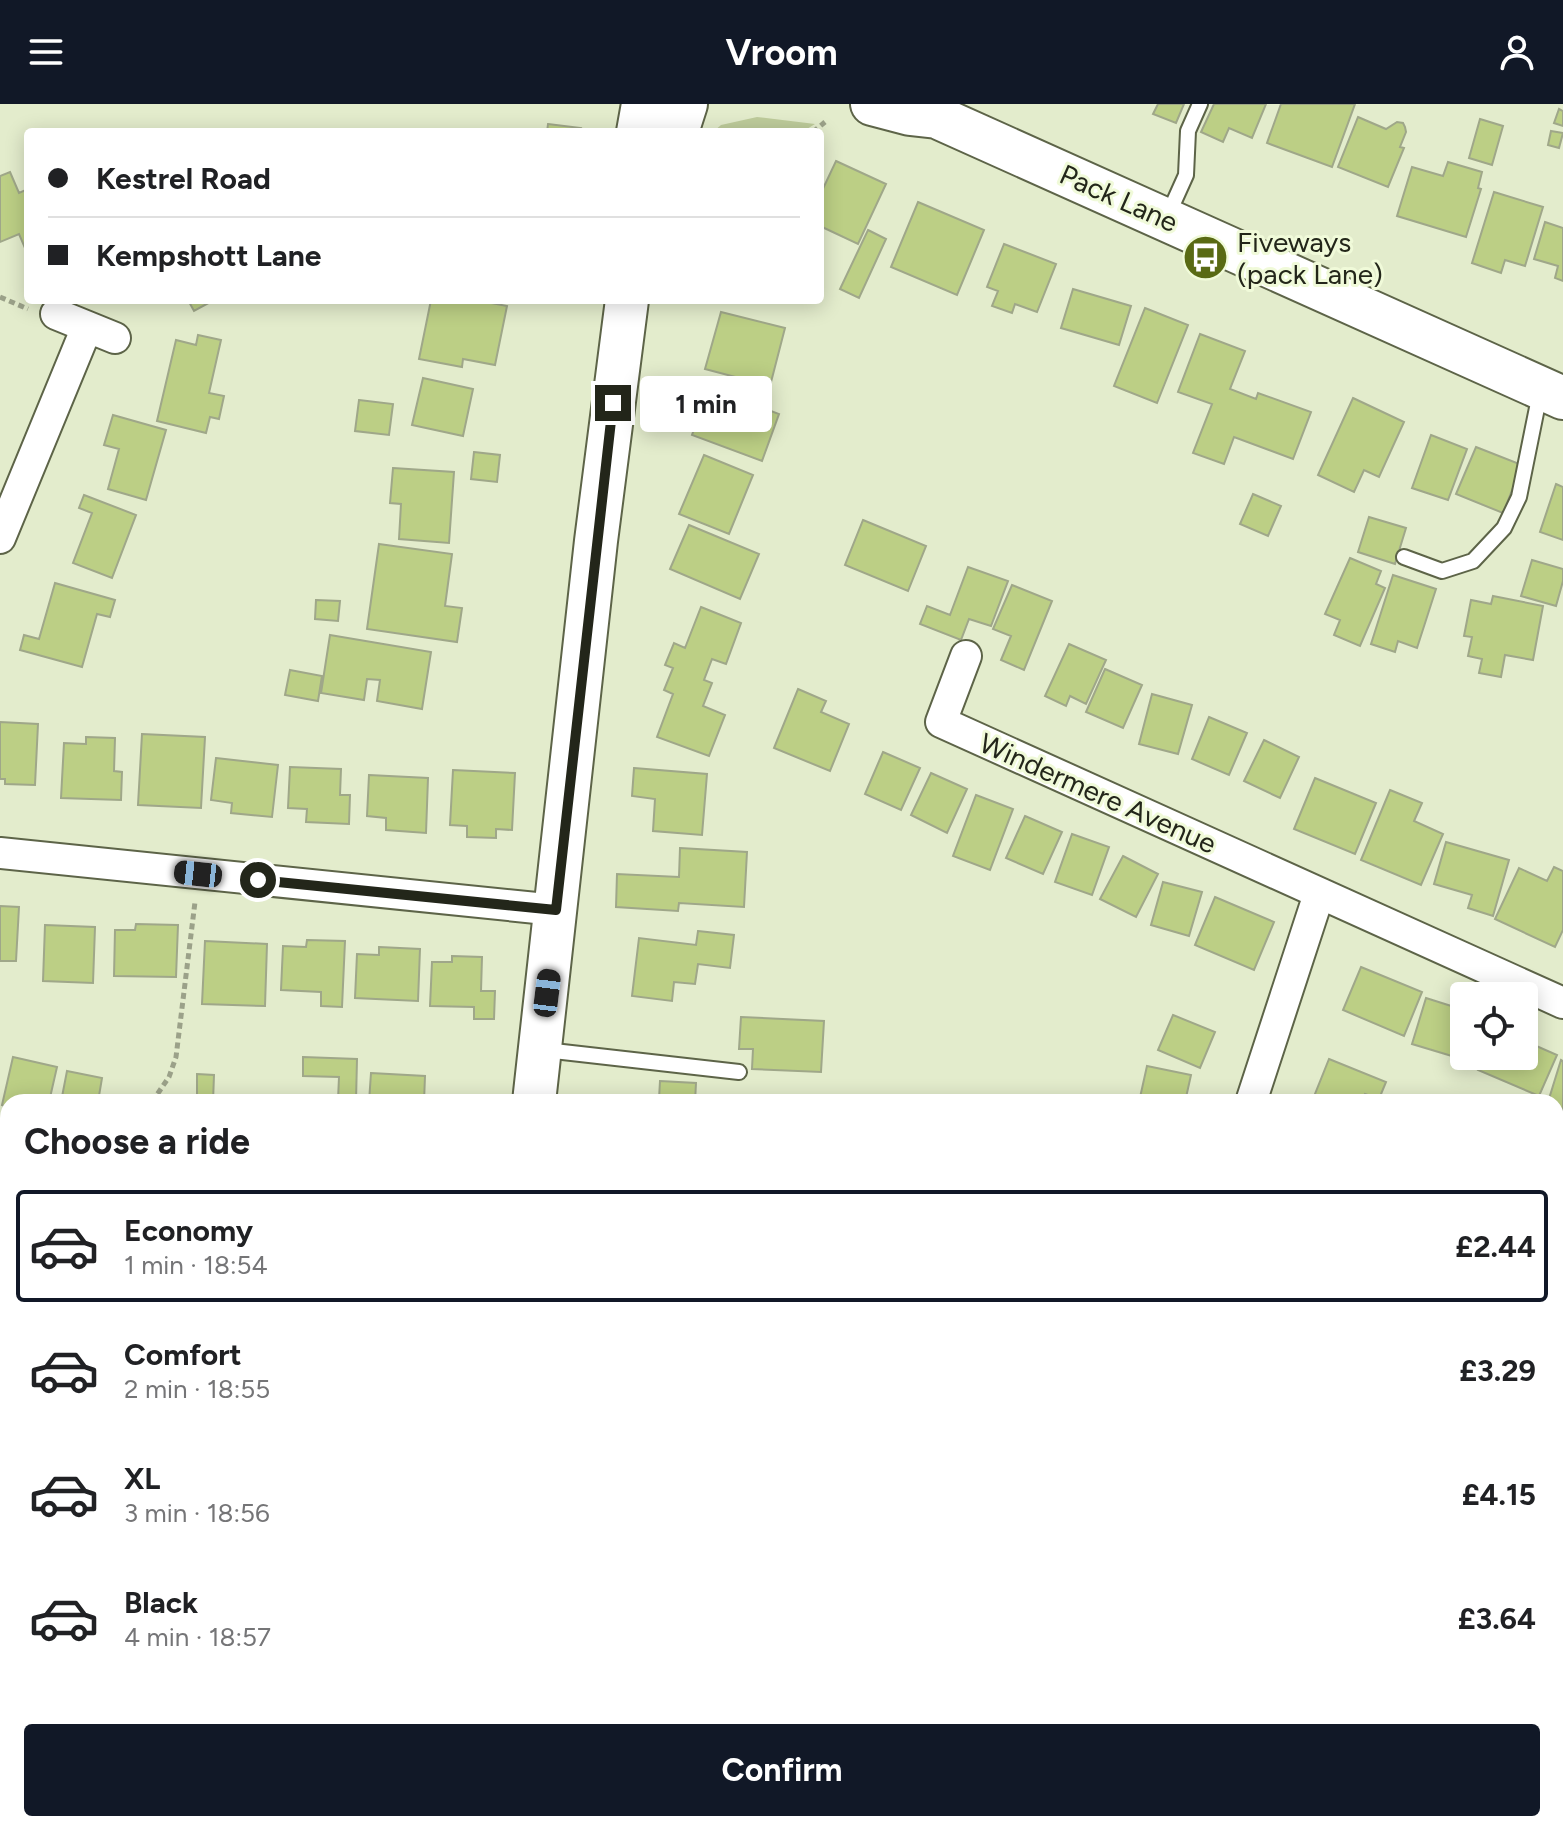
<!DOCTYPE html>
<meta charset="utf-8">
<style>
:root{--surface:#fff;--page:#f6f6f6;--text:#202124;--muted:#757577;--line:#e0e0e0;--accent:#111827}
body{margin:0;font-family:Figtree,sans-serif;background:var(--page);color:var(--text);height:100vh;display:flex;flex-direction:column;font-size:30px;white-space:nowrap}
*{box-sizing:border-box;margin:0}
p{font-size:26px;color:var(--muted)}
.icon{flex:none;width:44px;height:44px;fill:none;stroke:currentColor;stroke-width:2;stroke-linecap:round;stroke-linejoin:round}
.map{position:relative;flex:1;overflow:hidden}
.side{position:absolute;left:0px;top:990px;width:1564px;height:738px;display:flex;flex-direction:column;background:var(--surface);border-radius:24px 24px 0 0;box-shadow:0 4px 20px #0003}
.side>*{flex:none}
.hud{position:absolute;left:24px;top:24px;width:800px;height:176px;border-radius:8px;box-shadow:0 4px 20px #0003;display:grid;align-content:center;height:176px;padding:0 24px;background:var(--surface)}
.buttons{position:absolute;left:1450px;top:878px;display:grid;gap:16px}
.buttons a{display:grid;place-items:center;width:88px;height:88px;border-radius:8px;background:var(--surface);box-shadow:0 4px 20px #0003;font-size:40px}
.end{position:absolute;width:36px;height:36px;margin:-18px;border:10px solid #23261a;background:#fff;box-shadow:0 0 0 4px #fff}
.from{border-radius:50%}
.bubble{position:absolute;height:56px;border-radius:8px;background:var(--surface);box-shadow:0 4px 20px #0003;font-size:26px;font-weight:700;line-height:56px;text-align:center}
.car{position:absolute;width:24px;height:48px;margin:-24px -12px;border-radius:10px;box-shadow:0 0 6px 2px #0007;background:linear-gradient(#222 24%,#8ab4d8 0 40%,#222 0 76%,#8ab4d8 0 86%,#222 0)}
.hud b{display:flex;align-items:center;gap:28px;height:76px;font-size:30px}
.hud b+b{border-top:2px solid var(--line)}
.hud i{width:20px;height:20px;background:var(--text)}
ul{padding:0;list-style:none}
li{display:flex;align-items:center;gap:24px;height:112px;margin:0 16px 12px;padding:0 8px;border:4px solid transparent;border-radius:8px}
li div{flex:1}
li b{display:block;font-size:30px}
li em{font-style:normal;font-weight:700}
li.active{border-color:var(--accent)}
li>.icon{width:72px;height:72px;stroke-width:1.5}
h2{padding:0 24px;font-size:36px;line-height:96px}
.primary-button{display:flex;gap:16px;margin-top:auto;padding:16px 24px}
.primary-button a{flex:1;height:92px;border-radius:8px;background:var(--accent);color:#fff;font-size:32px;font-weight:700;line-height:92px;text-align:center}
header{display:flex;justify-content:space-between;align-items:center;height:104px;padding:0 24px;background:var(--accent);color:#fff;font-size:36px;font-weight:700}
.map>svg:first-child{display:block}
.green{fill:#becc9b}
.building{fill:#bccf85;stroke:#9fa789;stroke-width:2}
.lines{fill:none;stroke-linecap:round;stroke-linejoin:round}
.lane-casing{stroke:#5d6448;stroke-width:18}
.street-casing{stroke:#5d6448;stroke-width:34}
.secondary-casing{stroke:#5d6448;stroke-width:46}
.path{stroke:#9ba189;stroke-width:5;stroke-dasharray:6 4;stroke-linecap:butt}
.lane{stroke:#fff;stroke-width:14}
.street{stroke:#fff;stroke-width:30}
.secondary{stroke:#fff;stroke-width:42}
.route{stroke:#23261a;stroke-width:10}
.labels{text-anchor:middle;stroke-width:6;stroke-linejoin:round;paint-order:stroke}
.street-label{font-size:28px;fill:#23261a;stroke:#f0fad9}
.poi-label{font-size:28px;fill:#23261a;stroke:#f0fad9;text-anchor:start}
</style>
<header><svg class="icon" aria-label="menu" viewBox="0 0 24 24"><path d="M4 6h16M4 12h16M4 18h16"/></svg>Vroom<svg class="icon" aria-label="person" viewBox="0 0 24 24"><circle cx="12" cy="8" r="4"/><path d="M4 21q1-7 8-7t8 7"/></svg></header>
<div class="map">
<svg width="1563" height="1727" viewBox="0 0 1563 1727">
<rect width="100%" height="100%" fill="#e3eccc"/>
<!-- green -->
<path class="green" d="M757,13L815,20L802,28H713L721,21Z"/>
<!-- building -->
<path class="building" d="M1158,0H1184L1176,19L1153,10Z
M1214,0H1266L1252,34L1229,24L1223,38L1201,28Z
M1281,0H1355L1332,63L1267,39Z
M1559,5L1563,7V22L1554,19Z
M1358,13L1386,25L1397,18L1403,19L1405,23L1406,28L1400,43L1404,44L1388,83L1338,63Z
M1480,15L1503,22L1492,61L1469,54Z
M548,20L581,24L580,28H547Z
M1551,27L1563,29L1559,44L1548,41Z
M836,57L886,80L858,140L820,122V91Z
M1448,58L1482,68L1478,84L1481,85L1466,133L1397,112L1412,63L1443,72Z
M10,68L19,89L28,85V142L25,144L19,130L0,138V72Z
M1494,88L1543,103L1525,162L1505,156L1501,169L1472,159Z
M918,98L984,126L957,191L891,163Z
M1545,118L1563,124V177L1555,174L1558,162L1534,155Z
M868,126L886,135L859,194L840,185Z
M1004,140L1056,160L1037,208L1015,200L1012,209L992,202L998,187L987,183Z
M1073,185L1131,202L1119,241L1061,224Z
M188,196H214L194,207Z
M431,196H476L507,202L495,261L463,255L462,263L419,255Z
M1145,204L1188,221L1157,299L1114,282Z
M721,208L785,224L770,282L705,265Z
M1200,230L1245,247L1230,285L1256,295L1258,289L1311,308L1293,355L1234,333L1224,360L1193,349L1212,300L1178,288Z
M198,231L221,236L209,289L224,292L219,315L210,313L206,329L157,317L176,236L196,241Z
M423,274L473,285L463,332L412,321Z
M709,284L779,310L762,357L692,331Z
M1353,294L1404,318L1379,373L1364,366L1354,388L1318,371Z
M359,296L393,300L389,331L355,327Z
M113,311L166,326L146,396L108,385L119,345L104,341Z
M1431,331L1467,345L1448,396L1412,384Z
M1476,343L1522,361L1503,409L1456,390Z
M474,348L500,351L497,378L471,375Z
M704,351L753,371L729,430L679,410Z
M393,364L454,368L449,439L399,435L401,400L390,399Z
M1556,380L1563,383V436L1540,428Z
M1253,390L1281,402L1268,432L1240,420Z
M84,391L136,411L112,474L73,459L92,409L79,404Z
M1369,413L1406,424L1395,460L1358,448Z
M863,416L926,442L908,487L845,461Z
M689,421L759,450L740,495L670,465Z
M379,440L452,450L445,502L462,504L457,538L367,525Z
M1350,454L1381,467L1376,480L1385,484L1360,542L1334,531L1340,516L1325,510Z
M1532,456L1563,465V477L1556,502L1521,492Z
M968,463L1008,477L991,522L969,515L961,536L920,520L927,502L950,511Z
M1393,471L1436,485L1417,544L1398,537L1395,548L1371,540Z
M55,479L115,496L110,513L97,510L82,563L20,546L24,531L39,535Z
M1012,481L1052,497L1024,566L1001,556L1011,532L993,525Z
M1493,492L1543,502L1533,556L1505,551L1501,573L1479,569L1482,555L1468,552L1472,533L1464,532L1471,496L1491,500Z
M316,496L340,497L338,517L315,515Z
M701,503L741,519L726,560L712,555L704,576L712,579L703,602L725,611L709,652L657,633L673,590L664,586L673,564L665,561L674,539L685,544Z
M330,531L431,548L422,605L377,597L380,576L367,575L364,596L321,589Z
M1069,540L1106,556L1086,600L1070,592L1066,602L1045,592Z
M1105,565L1142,581L1123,624L1086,608Z
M290,566L322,572L318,597L285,591Z
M798,585L826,597L821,608L849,620L830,667L774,644Z
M1152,590L1192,601L1178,650L1139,640Z
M1209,613L1247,629L1229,671L1192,655Z
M0,618L38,620L35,681L5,680V675H0Z
M142,630L205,633L201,704L138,701Z
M86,633L115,634L114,667L122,668L121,696L61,694L64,639L86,640Z
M1264,636L1299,653L1280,694L1244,677Z
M883,648L920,664L901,706L865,690Z
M216,654L278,661L272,713L231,709L232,699L211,696Z
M290,663L341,665L340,691H350L349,720L306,718L307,705L288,704Z
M634,664L707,670L702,731L653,727L655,695L632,692Z
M453,666L515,669L512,726L496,725V734L467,733V722L450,721Z
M931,669L967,685L947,729L911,711Z
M369,671L428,674L426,729L386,726V714L367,712Z
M1315,674L1376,699L1355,750L1294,725Z
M1390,686L1422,699L1414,717L1443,730L1421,781L1361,756Z
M976,691L1013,705L990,766L953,752Z
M1025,712L1062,728L1043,770L1006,754Z
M1072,730L1109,743L1092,791L1055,778Z
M1446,738L1509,756L1493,812L1468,804L1472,791L1434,780Z
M680,744L747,748L744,803L679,799L678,807L616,803L617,770L679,773Z
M1123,752L1158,770L1136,813L1100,795Z
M1554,763L1563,767V826L1555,843L1495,815L1519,764L1547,777Z
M1163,778L1202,788L1189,832L1151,821Z
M1215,793L1274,818L1254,866L1195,841Z
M0,802L19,803L16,857H0Z
M136,820L178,821L176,873L114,872L115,826H135Z
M45,821L95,823L93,879L43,877Z
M698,827L734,831L730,864L698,860L695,880L674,878L672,897L632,892L639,834L696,841Z
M307,836L345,837L342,903L321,902V888L281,886L283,842L306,843Z
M205,837L267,840L265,902L202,900Z
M379,843L420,845L418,897L355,894L357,850L379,851Z
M452,852L482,853L481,887H495L494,915H474V903L430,902L432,858H452Z
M1361,863L1422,888L1404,932L1343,906Z
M1426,894L1464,906V952H1477L1475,959L1412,940Z
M1173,911L1215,928L1200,964L1158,946Z
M741,913L824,917L821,968L752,965L753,945H739Z
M1524,931L1527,932L1525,937L1557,951L1539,992L1478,966L1484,952H1524Z
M13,953L57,963L49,998H8V1003L2,1001Z
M303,953L357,955L356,997L338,996L339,973L303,972Z
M1329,955L1386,978L1379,995L1365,990L1361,998H1322L1313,995Z
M1561,956L1563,957V1007L1556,1004V998H1548Z
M1147,962L1191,971L1185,998H1139Z
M67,967L102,974L98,998H61Z
M371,969L425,972L424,998H369Z
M197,970L214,971L213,998H197Z
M660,977L696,979L695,998H640V994L659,995Z
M1556,1056L1563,1059V1087L1558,1099Z
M8,1157V1227L0,1223V1172Z
M8,1405V1456L0,1459V1408Z
M8,1481V1530L0,1531V1482Z
M1556,1494L1563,1497V1549L1556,1546Z
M8,1535V1640H0V1536Z
M19,1720H80V1727H20Z
M281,1720H344L343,1727H280Z
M581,1720H629L628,1727Z
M818,1720H857V1727H818Z
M1195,1720H1256L1253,1727H1195L1197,1721Z"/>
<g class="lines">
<defs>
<path id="lane" d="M1168,111L1186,71L1188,27L1200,0
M1404,453L1442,467L1473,457L1504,424L1519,393L1540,289
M545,946L739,968"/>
<path id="street" d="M56,210L115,234
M0,434L87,223
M966,552L941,618L1563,899
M0,749L556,806
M1251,998L1319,790
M0,1092L8,1084
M1556,1265L1563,1250
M1556,1428L1563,1430
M1398,1720L1413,1727
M1349,1727L1352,1720"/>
<path id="secondary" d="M872,0L910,10L937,13L1563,294
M638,28L643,0
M677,28L686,0
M534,998L596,437L627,196
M454,1727L455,1720"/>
</defs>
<!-- lane casing -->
<use href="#lane" class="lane-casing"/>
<!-- street casing -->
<use href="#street" class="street-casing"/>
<!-- secondary casing -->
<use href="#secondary" class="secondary-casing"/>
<!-- path -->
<path class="path" d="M813,28L825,18
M0,193L28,205
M152,998L169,973L176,953L195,798"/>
<!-- lane -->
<use href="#lane" class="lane"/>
<!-- street -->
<use href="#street" class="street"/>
<!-- secondary -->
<use href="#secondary" class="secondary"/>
</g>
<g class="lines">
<!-- route -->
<path class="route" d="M258,776L556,806L613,299"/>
</g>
<!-- icons -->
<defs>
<symbol id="bus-disc" viewBox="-11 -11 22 22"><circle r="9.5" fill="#596a14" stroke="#f0fad9"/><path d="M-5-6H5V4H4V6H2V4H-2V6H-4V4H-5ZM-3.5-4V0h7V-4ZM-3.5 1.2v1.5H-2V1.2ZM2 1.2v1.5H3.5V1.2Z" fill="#fff"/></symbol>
</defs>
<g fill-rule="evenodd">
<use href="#bus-disc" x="1180" y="128" width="51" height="51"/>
</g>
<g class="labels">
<!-- street labels -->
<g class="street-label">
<text transform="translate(1119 94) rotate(24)" y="10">Pack Lane</text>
<text transform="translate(1098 689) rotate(24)" y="10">Windermere Avenue</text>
</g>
<!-- poi labels -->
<g class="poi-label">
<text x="1237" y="148">Fiveways<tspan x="1237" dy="32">(pack Lane)</tspan></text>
</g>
</g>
</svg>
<div class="buttons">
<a><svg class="icon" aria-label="locate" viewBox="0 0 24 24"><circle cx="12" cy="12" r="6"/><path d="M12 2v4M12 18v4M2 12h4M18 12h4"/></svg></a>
</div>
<i class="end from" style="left:258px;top:776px"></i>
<i class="end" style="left:613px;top:299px"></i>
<div class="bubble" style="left:640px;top:272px;width:132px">1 min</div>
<i class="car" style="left:198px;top:770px;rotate:276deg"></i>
<i class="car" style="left:547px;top:889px;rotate:7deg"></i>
<div class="hud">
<b><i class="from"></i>Kestrel Road</b>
<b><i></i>Kempshott Lane</b>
</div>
<section class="side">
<h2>Choose a ride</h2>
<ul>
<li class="active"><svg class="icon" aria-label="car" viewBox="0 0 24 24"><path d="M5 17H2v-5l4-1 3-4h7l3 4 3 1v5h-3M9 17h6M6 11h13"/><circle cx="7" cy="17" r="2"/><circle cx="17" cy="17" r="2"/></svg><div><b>Economy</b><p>1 min · 18:54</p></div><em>£2.44</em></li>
<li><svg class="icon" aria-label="car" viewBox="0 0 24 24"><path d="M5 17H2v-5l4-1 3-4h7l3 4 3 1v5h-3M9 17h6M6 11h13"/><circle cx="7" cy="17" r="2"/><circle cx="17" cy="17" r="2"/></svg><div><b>Comfort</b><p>2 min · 18:55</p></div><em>£3.29</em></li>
<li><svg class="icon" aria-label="car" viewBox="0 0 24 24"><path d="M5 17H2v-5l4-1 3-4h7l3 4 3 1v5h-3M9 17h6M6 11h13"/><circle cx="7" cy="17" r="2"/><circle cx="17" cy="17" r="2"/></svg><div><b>XL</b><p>3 min · 18:56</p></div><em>£4.15</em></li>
<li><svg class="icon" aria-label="car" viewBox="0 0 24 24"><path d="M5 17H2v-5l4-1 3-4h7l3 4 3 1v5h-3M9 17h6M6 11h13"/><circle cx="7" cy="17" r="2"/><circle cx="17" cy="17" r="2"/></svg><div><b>Black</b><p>4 min · 18:57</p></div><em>£3.64</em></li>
</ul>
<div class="primary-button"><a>Confirm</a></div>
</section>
</div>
